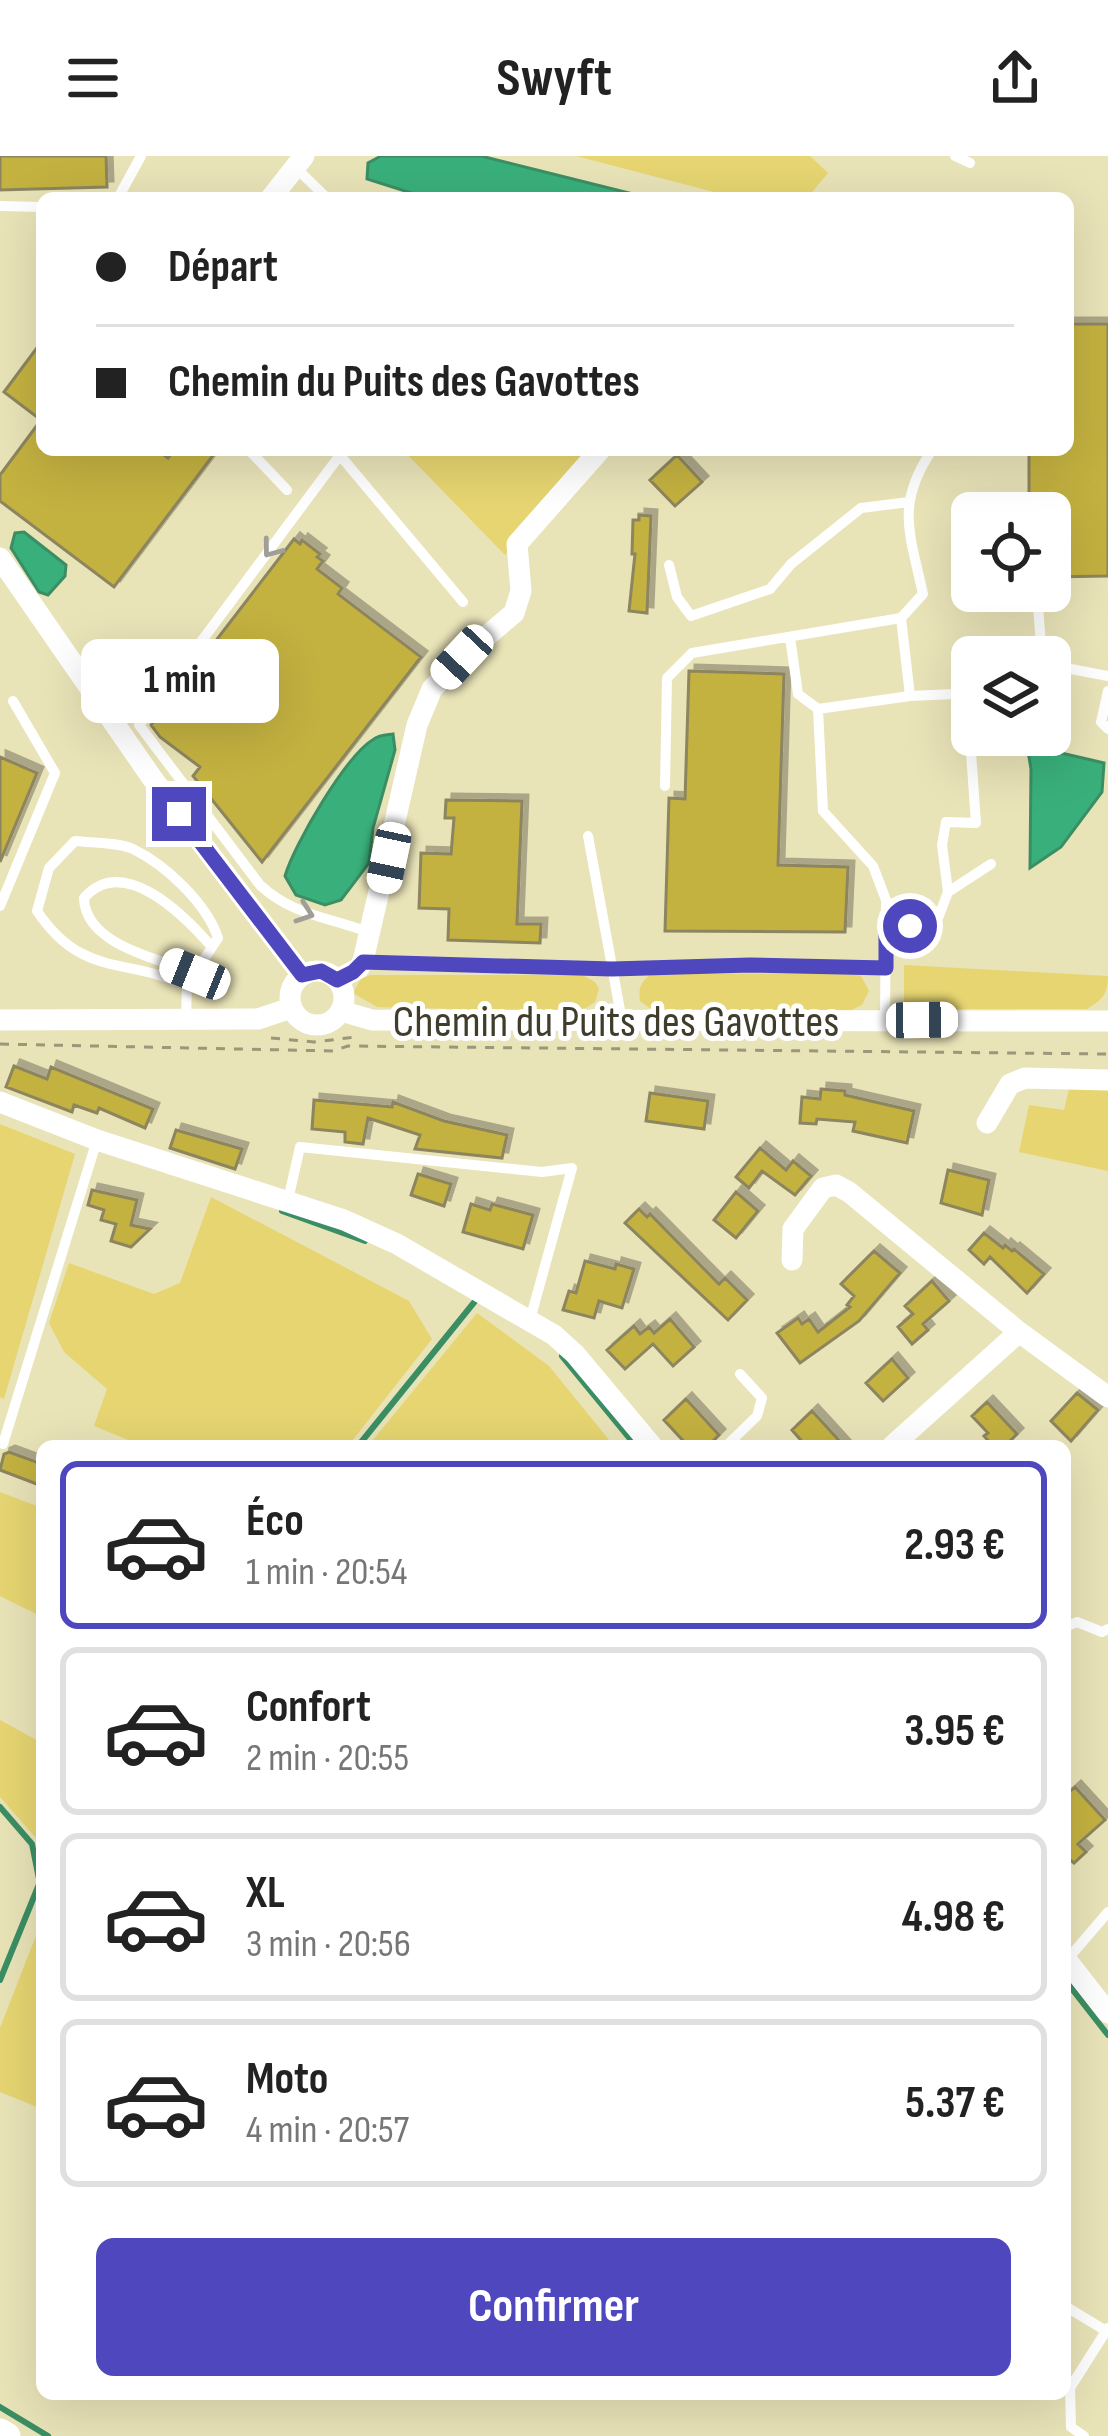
<!DOCTYPE html>
<html lang="fr">
<meta charset="utf-8">
<style>
:root{--surface:#fff;--page:#f2f2f2;--text:#222;--muted:#767676;--line:#e0e0e0;--accent:#4f47be}
body{margin:0;font-family:"Sofia Sans Condensed",sans-serif;background:var(--page);color:var(--text);height:100vh;display:flex;flex-direction:column;font-size:45px;white-space:nowrap}
*{box-sizing:border-box;margin:0}
p{font-size:39px;color:var(--muted)}
.icon{flex:none;width:66px;height:66px;fill:none;stroke:currentColor;stroke-width:2;stroke-linecap:round;stroke-linejoin:round}
.map{position:relative;flex:1;overflow:hidden}
.sheet{position:absolute;left:36px;top:1284px;width:1035px;height:960px;display:flex;flex-direction:column;background:var(--surface);border-radius:18px;box-shadow:0 12px 48px #0002}
.sheet>*{flex:none}
.banner{position:absolute;left:36px;top:36px;width:1038px;height:264px;border-radius:18px;box-shadow:0 12px 48px #0002;display:grid;align-content:center;height:264px;padding:0 60px;background:var(--surface)}
.controls{position:absolute;left:951px;top:336px;display:grid;gap:24px}
.controls a{display:grid;place-items:center;width:120px;height:120px;border-radius:18px;background:var(--surface);box-shadow:0 12px 48px #0002;font-size:60px}
.end{position:absolute;width:54px;height:54px;margin:-27px;border:15px solid #4f47be;background:#fff;box-shadow:0 0 0 6px #fff}
.from{border-radius:50%}
.bubble{position:absolute;height:84px;border-radius:18px;background:var(--surface);box-shadow:0 12px 48px #0002;font-size:39px;font-weight:700;line-height:84px;text-align:center}
.car{position:absolute;width:36px;height:72px;margin:-36px -18px;border-radius:15px;box-shadow:0 0 9px 3px #0007;background:linear-gradient(#fff 24%,#345 0 40%,#fff 0 76%,#345 0 86%,#fff 0)}
.banner b{display:flex;align-items:center;gap:42px;height:114px;font-size:45px}
.banner b+b{border-top:3px solid var(--line)}
.banner i{width:30px;height:30px;background:var(--text)}
ul{padding:21px 0 0;list-style:none}
li{display:flex;align-items:center;gap:36px;height:168px;margin:0 24px 18px;padding:0 36px;border:6px solid var(--line);border-radius:18px}
li div{flex:1}
li b{display:block;font-size:45px}
li em{font-style:normal;font-weight:700}
li.active{border-color:var(--accent)}
li>.icon{width:108px;height:108px;stroke-width:1.5}
.button{display:flex;gap:24px;margin-top:auto;padding:24px 60px}
.button a{flex:1;height:138px;border-radius:18px;background:var(--accent);color:#fff;font-size:48px;font-weight:700;line-height:138px;text-align:center}
header{display:flex;justify-content:space-between;align-items:center;height:156px;padding:0 60px;background:var(--surface);font-size:54px;font-weight:700}
.map>svg:first-child{display:block}
.green{fill:#e6d571}
.water{fill:#39b07b;stroke:#3b8e63;stroke-width:3}
.lines{fill:none;stroke-linecap:round;stroke-linejoin:round}
.stream{stroke:#3b8e63;stroke-width:6}
.building{fill:#c3b140;stroke:#8c855e;stroke-width:3;filter:url(#shadow)}
.path{stroke:#9c9778;stroke-width:3;stroke-dasharray:9 9;stroke-linecap:butt}
.service{stroke:#fff;stroke-width:10}
.minor{stroke:#fff;stroke-width:21}
.tertiary{stroke:#fff;stroke-width:27}
.oneway{stroke:#a09e96}
.route{stroke:#4f47be;stroke-width:15}
.labels{text-anchor:middle;stroke-width:10;stroke-linejoin:round;paint-order:stroke}
.street-label{font-size:45px;fill:#403d2c;stroke:#fff}
</style>
<header><svg class="icon" aria-label="menu" viewBox="0 0 24 24"><path d="M4 6h16M4 12h16M4 18h16"/></svg>Swyft<svg class="icon" aria-label="share" viewBox="0 0 24 24"><path d="M12 15V3M7 8l5-5 5 5M5 13v7h14v-7"/></svg></header>
<div class="map">
<svg width="1108" height="2280" viewBox="0 0 1108 2280">
<defs>
<filter id="shadow"><feDropShadow dx="6" dy="-6" stdDeviation="0" flood-color="#0004"/></filter>
</defs>
<rect width="100%" height="100%" fill="#e9e3b8"/>
<!-- green -->
<path class="green" d="M576,0H810L828,17L807,42H737Z
M403,294H590L505,399Z
M904,809L1108,820C1108,838 1102,844 1087,853H913L904,845Z
M852,817L861,820L869,835L862,849L849,855L651,853L640,845C638,832 641,826 651,818Z
M370,819H582L595,826L599,833L595,846L586,852L567,856L377,851L353,837L361,823Z
M1069,933H1108V1015L1019,996L1029,949L1064,954Z
M0,968L75,998L4,1243L0,1241Z
M211,1041L409,1145L432,1183L348,1290H143L94,1270L107,1233L64,1196L49,1167L69,1107L154,1138L180,1127Z
M477,1157L549,1210L614,1290H368Z
M0,1336L42,1352V1461L0,1440Z
M0,1564L42,1587V1689L0,1641Z
M42,1764V1953L0,1936V1872Z"/>
<!-- water -->
<path class="water" d="M381,0H481L649,42H427L367,23L368,7Z
M24,376L66,409L65,420L48,439L39,436L11,392L15,377Z
M393,578L395,594L373,672L369,707L341,744L325,749L296,739L285,720C294,689 346,599 374,583C379,579 386,579 393,578Z
M1027,589L1104,607L1102,636L1061,691L1030,712L1031,613Z"/>
<g class="lines">
<!-- stream -->
<path class="stream" d="M282,1055L365,1085
M562,1200L636,1290
M358,1290L476,1144
M0,1651L32,1688L39,1723
M0,1824L42,1721
M1065,1824L1108,1879
M0,2251L48,2280"/>
</g>
<!-- building -->
<path class="building" d="M0,0H106L107,31L0,34Z
M1068,168H1108V420L1050,421V357H1029V294H1068Z
M42,185V294H158L168,302L174,294H217L114,431L0,345V319L41,264L4,236Z
M677,299L702,326L675,350L650,324Z
M639,359L651,360L647,457L629,455L635,398H632L633,364H639Z
M294,383L300,388L302,384L320,398L317,401L323,405L317,413L342,432L338,438L421,501L262,706L193,620L200,611L160,581L151,569Z
M689,515L784,518L778,709L848,711L845,776L665,775L669,642L685,643Z
M0,601L37,617L0,706Z
M446,644L522,645L517,768H541L540,787L448,784L449,753L419,752L421,697L451,698L454,662H445Z
M14,910L47,923L51,911L153,953L145,972L99,952L97,957L74,949L72,956L6,931Z
M821,933L845,935V939L914,955L907,987L853,975L855,966L817,963L816,968L800,967L802,941L820,943Z
M650,937L708,945L704,973L646,965Z
M314,944L392,951L393,946L444,965L507,979L502,1002L415,993L420,979L368,962L363,988L345,986V976L312,973Z
M176,974L242,993L235,1013L170,992Z
M760,992L786,1014L793,1005L811,1020L795,1039L762,1015L749,1032L736,1021Z
M948,1014L989,1024L982,1059L941,1047Z
M418,1018L451,1028L444,1050L411,1039Z
M92,1034L137,1044L131,1069L150,1073L131,1091L111,1085L116,1068L101,1064L104,1054L88,1049Z
M736,1036L758,1055L736,1082L714,1064Z
M471,1048L490,1054L492,1048L533,1059L523,1093L463,1076Z
M639,1053L647,1061L650,1058L719,1128L725,1122L747,1144L728,1164L625,1067Z
M984,1077L1003,1092L1005,1089L1012,1095L1014,1093L1044,1118L1027,1137L990,1101L984,1108L969,1094Z
M874,1095L900,1117L859,1165L800,1207L777,1177L798,1162L802,1168L809,1163L818,1176L850,1151L847,1149L854,1140L841,1128Z
M585,1105L615,1113L616,1108L634,1113L622,1152L599,1145L594,1162L563,1154L569,1135L576,1137Z
M932,1125L949,1145L923,1168L928,1174L912,1188L898,1171L913,1158L905,1150Z
M670,1163L694,1191L673,1210L653,1188L625,1213L607,1194L634,1170L640,1178L649,1171L654,1177Z
M892,1203L908,1222L883,1245L866,1227Z
M1077,1237L1098,1254L1071,1285L1051,1265Z
M686,1243L719,1279L708,1290H688L664,1264Z
M987,1246L1017,1278L1005,1290H993L984,1280L988,1277L972,1260Z
M812,1255L825,1269L844,1290H806L792,1274Z
M9,1296L42,1308V1330L0,1314L4,1298Z
M1075,1631L1105,1664L1078,1688L1086,1696L1074,1707L1065,1700V1640Z"/>
<g class="lines">
<!-- path -->
<path class="path" d="M271,882L314,886L356,881
M0,888L333,895L348,890L1108,898"/>
<!-- service -->
<path class="service" d="M955,0L970,7
M295,11L327,42
M118,42L141,0
M0,50L42,51
M249,294L287,334
M338,297L463,446
M340,299L139,569L260,729C292,759 328,761 368,776
M669,409L677,441L691,460L770,433L791,408L861,352L909,346
M1037,437L1042,501
M790,481L798,538L818,553
M1050,509L1108,520
M1108,535L1101,566L1108,573
M910,540L954,538L968,554L976,667L946,666L942,689L948,736
M665,630L667,522L692,497L901,462L923,438C910,377 895,349 932,294
M588,680L622,865
M0,750L55,617L13,545
M886,770H935L948,736L991,708
M363,805L612,813L750,809L886,813
M195,817C159,803 85,789 84,742C123,697 184,759 212,791
M186,863L187,829L218,782C207,748 166,709 133,693C117,686 92,687 75,685L49,712L37,755C82,822 124,801 187,829
M885,865L886,744L873,710L823,655L818,553L910,540L901,462
M288,1044L300,991L542,1016L572,1012L530,1164
M3,1288L97,984
M726,1290L757,1260L762,1242L740,1218
M1065,1471L1077,1466L1102,1476L1108,1473
M1067,1804L1108,1756
M1065,2150L1106,2175
M1084,2280L1071,2271L1070,2232L1108,2172"/>
<!-- minor -->
<path class="minor" d="M271,42L304,0
M0,402L152,622L302,819
M290 842a27 27 0 1 1 54 0a27 27 0 1 1-54 0Z
M337,824L359,812L363,805L417,569L432,533L462,501L514,457L521,435L517,388L600,294
M341,855L372,864L1108,865
M0,864L258,863L291,852
M0,946L97,984L344,1064L397,1088L554,1179L575,1198L652,1290
M987,967L1010,928L1025,922L1108,924
M792,1104L793,1073L823,1032L836,1029L849,1036L1019,1176
M892,1290L1019,1176L1108,1241
M1065,1802L1108,1857"/>
<!-- tertiary -->
<path class="tertiary" d="M0,2276L7,2280"/>
</g>
<!-- one-way arrows -->
<defs><path id="oneway-chevron" d="M-2-3.5L2.5 0L-2 3.5" fill="none" stroke-width="1.6" stroke-linecap="round" stroke-linejoin="round" transform="scale(3)"/></defs>
<g class="oneway">
<use href="#oneway-chevron" transform="translate(271 393) rotate(127)"/>
<use href="#oneway-chevron" transform="translate(305 757) rotate(19)"/>
</g>
<g class="lines">
<!-- route -->
<path class="route" d="M179,658L302,819L321,815L337,824L353,816L363,806L612,813L750,809L886,812V770H910"/>
</g>
<g class="labels">
<!-- street labels -->
<g class="street-label">
<text x="616" y="880">Chemin du Puits des Gavottes</text>
</g>
</g>
</svg>
<div class="controls">
<a><svg class="icon" aria-label="locate" viewBox="0 0 24 24"><circle cx="12" cy="12" r="6"/><path d="M12 2v4M12 18v4M2 12h4M18 12h4"/></svg></a>
<a><svg class="icon" aria-label="layers" viewBox="0 0 24 24"><path d="M12 4l9 5-9 5-9-5zM3 14l9 5 9-5"/></svg></a>
</div>
<i class="end from" style="left:910px;top:770px"></i>
<i class="end" style="left:179px;top:658px"></i>
<div class="bubble" style="left:81px;top:483px;width:198px">1 min</div>
<i class="car" style="left:462px;top:501px;rotate:223deg"></i>
<i class="car" style="left:389px;top:702px;rotate:192deg"></i>
<i class="car" style="left:195px;top:818px;rotate:292deg"></i>
<i class="car" style="left:922px;top:864px;rotate:89deg"></i>
<div class="banner">
<b><i class="from"></i>Départ</b>
<b><i></i>Chemin du Puits des Gavottes</b>
</div>
<section class="sheet">
<ul>
<li class="active"><svg class="icon" aria-label="car" viewBox="0 0 24 24"><path d="M5 17H2v-5l4-1 3-4h7l3 4 3 1v5h-3M9 17h6M6 11h13"/><circle cx="7" cy="17" r="2"/><circle cx="17" cy="17" r="2"/></svg><div><b>Éco</b><p>1 min · 20:54</p></div><em>2.93 €</em></li>
<li><svg class="icon" aria-label="car" viewBox="0 0 24 24"><path d="M5 17H2v-5l4-1 3-4h7l3 4 3 1v5h-3M9 17h6M6 11h13"/><circle cx="7" cy="17" r="2"/><circle cx="17" cy="17" r="2"/></svg><div><b>Confort</b><p>2 min · 20:55</p></div><em>3.95 €</em></li>
<li><svg class="icon" aria-label="car" viewBox="0 0 24 24"><path d="M5 17H2v-5l4-1 3-4h7l3 4 3 1v5h-3M9 17h6M6 11h13"/><circle cx="7" cy="17" r="2"/><circle cx="17" cy="17" r="2"/></svg><div><b>XL</b><p>3 min · 20:56</p></div><em>4.98 €</em></li>
<li><svg class="icon" aria-label="car" viewBox="0 0 24 24"><path d="M5 17H2v-5l4-1 3-4h7l3 4 3 1v5h-3M9 17h6M6 11h13"/><circle cx="7" cy="17" r="2"/><circle cx="17" cy="17" r="2"/></svg><div><b>Moto</b><p>4 min · 20:57</p></div><em>5.37 €</em></li>
</ul>
<div class="button"><a>Confirmer</a></div>
</section>
</div>
